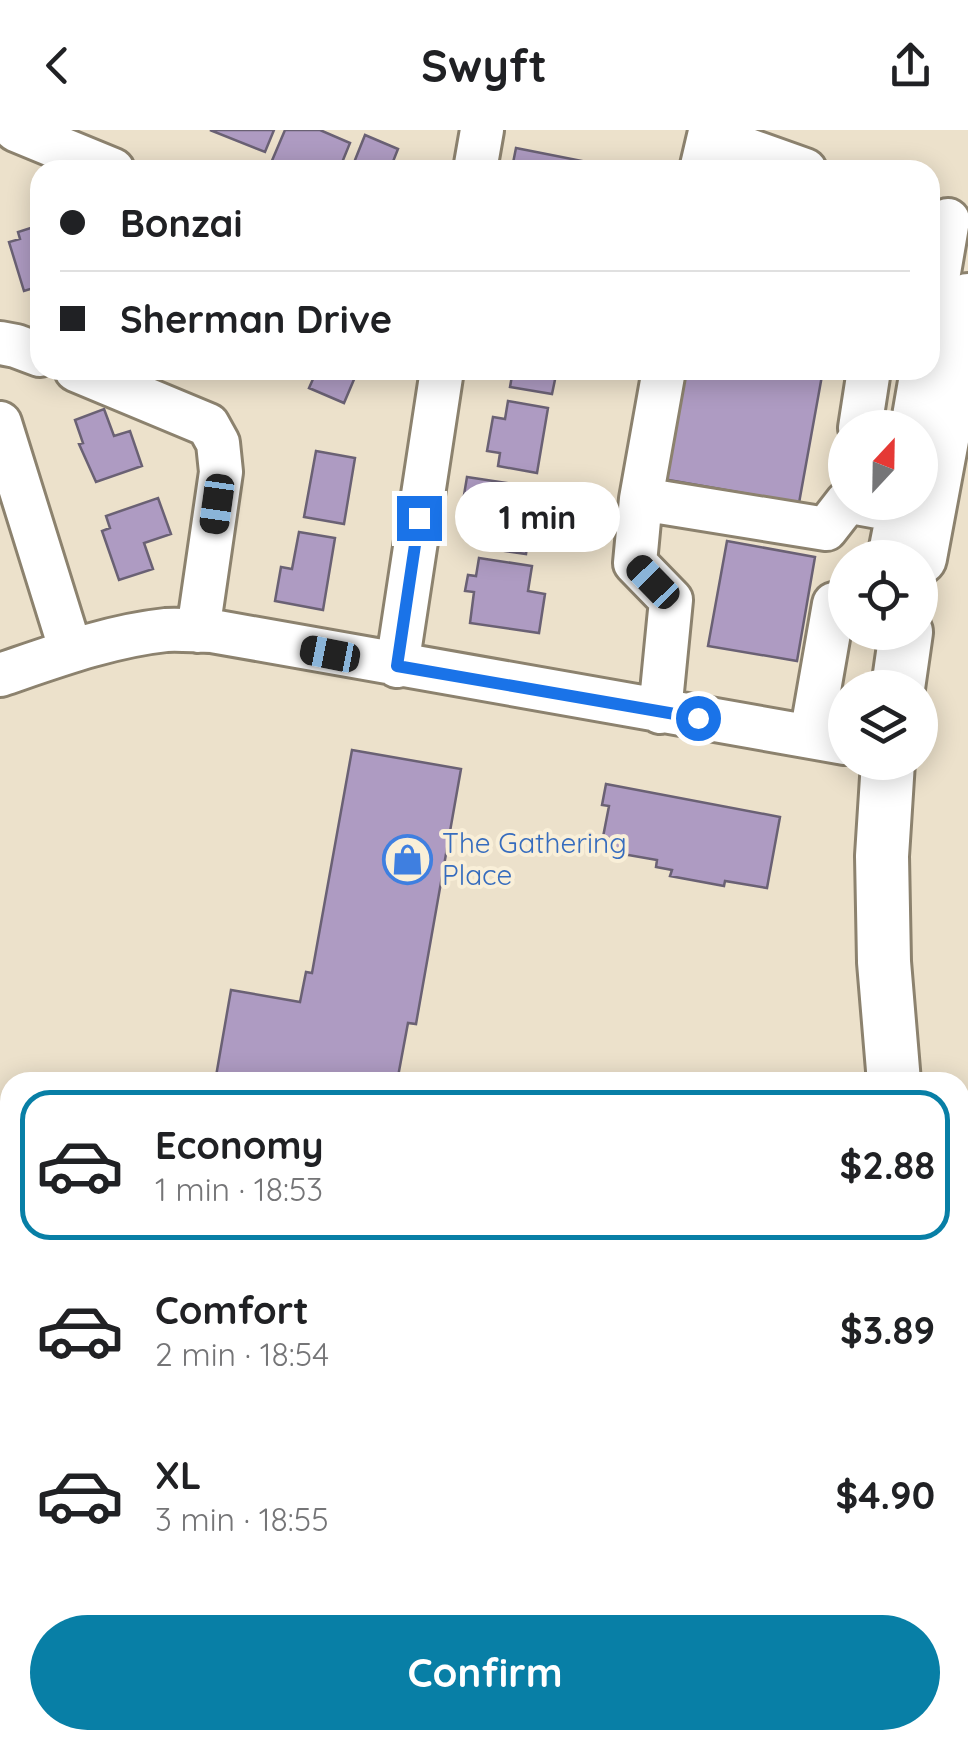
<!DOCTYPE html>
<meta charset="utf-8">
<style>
:root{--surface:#fff;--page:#f2f2f2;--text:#202124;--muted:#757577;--line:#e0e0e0;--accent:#087fa6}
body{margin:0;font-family:Quicksand,sans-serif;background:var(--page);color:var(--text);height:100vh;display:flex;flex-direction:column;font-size:38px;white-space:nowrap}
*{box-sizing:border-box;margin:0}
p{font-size:32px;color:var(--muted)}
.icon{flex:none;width:55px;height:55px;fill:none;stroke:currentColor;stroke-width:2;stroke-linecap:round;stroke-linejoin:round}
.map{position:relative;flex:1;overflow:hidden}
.side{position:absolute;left:0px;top:942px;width:970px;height:678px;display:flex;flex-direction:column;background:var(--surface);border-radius:30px 30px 0 0;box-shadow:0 5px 25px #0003}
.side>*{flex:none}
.top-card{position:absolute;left:30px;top:30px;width:910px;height:220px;border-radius:30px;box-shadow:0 5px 25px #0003;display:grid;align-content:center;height:220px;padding:0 30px;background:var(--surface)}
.needle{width:65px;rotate:22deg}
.buttons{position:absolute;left:828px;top:280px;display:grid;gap:20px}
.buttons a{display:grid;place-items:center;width:110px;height:110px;border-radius:50%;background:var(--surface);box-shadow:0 5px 25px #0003;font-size:50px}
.end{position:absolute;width:45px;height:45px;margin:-22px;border:12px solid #1a73e8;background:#fff;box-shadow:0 0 0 5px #fff}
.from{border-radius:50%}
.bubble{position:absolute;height:70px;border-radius:35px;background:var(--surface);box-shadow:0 5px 25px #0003;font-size:32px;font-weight:800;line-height:70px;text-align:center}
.car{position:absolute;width:30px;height:60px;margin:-30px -15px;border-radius:12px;box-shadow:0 0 8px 2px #0007;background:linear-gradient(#222 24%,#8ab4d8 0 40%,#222 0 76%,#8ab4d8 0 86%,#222 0)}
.top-card b{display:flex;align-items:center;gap:35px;height:95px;font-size:38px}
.top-card b+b{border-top:2px solid var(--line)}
.top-card i{width:25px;height:25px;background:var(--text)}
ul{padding:18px 0 0;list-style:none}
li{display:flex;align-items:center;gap:30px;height:150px;margin:0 20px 15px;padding:0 10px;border:5px solid transparent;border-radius:30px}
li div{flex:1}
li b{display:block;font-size:38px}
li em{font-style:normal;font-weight:800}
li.on{border-color:var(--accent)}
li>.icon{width:90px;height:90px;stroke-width:1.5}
.action{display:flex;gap:20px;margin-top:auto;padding:20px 30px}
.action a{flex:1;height:115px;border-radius:60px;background:var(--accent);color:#fff;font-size:40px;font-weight:800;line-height:115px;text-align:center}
header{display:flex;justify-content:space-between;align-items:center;height:130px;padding:0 30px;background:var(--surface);font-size:45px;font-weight:800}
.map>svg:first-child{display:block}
.building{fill:#ae9bc2;stroke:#6a6174;stroke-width:2.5}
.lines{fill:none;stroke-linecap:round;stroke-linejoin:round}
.minor-tunnel{stroke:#cac0ad;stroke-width:42;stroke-dasharray:42 21;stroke-linecap:butt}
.minor-casing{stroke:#8c826e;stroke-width:48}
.major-casing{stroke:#8c826e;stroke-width:58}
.highway-casing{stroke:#8c826e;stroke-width:60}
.minor{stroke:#fff;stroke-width:42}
.major{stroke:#fff;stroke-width:52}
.highway{stroke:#fff;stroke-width:55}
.route{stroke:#1a73e8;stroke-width:12}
.labels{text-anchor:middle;stroke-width:8;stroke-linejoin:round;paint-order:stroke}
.shop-label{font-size:28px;fill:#366cbe;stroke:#f9efd8;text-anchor:start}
</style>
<header><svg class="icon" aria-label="back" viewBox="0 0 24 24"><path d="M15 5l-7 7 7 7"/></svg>Swyft<svg class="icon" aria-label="share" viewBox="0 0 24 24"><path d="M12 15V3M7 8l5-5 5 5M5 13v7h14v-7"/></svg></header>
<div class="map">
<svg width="968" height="1618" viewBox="0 0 968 1618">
<rect width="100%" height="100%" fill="#ece1cb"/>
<!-- building -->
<path class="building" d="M210,0H274L265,22Z
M285,0H320L350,13L339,40H268Z
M365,5L398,19L392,34L406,40H351Z
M516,18L592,33L591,40L512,38Z
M40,95V156L24,161L9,112L20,109L18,102Z
M317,240H358L344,273L309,258Z
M513,240H557L552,264L510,257Z
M682,240H823L799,373L663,349Z
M508,271L548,278L537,343L498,336L500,323L487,321L493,287L505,289Z
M104,279L114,306L130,301L142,336L96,352L79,314L83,313L75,290Z
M316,321L355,328L344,394L304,387Z
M467,347L547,359L544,382L532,380L526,424L484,418L490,376L475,374L476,366L464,365Z
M158,368L171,404L144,413L153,439L119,450L102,401L110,398L106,386Z
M299,402L335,408L323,480L275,471L281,437L292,439Z
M727,411L815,427L797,531L708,516Z
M479,428L532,436L528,461L545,464L539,503L470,493L474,462L465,461L468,445L476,446Z
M352,620L461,639L416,894L408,893L397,952H215L231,860L300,872L306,842L312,843Z
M606,654L780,687L767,758L725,751L724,756L670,746L672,740L656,737L657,730L611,722L614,709L603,707L609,676L602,675Z
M10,1153V1281L0,1287V1158Z
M190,1610H282L268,1618H195Z
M884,1610H932L918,1618H888Z"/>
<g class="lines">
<!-- minor-tunnel -->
<path class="minor-tunnel" d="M749,1610L753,1618"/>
<defs>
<path id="minor" d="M16,0L113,40
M475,40L482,0
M701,40L709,6L805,40
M930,195L948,90
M0,213L16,216L40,225
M76,240L208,295L218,313L221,342L198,501
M664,240L641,369L826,399L847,372
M0,293L71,521
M860,298L869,240
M912,298L922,240
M641,369L635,433L671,470L660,582
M851,372L928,386
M889,428L900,372
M397,536L442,240
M0,545C53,527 109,506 166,500C181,499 197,501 212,501L845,613
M811,606L834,474L845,476
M960,1603L968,1617
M599,1610L603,1618
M835,1610L840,1618
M681,1618L689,1610"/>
<path id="major" d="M920,428L968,170
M898,558L906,502
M888,632L882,726L884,832L894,952
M960,1009L968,1018
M960,1234L968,1269"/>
<path id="highway" d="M960,1346L968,1341
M960,1421L968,1423
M507,1618L521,1610"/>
</defs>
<!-- minor casing -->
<use href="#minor" class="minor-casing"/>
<!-- major casing -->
<use href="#major" class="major-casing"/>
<!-- highway casing -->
<use href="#highway" class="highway-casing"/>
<!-- minor -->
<use href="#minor" class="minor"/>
<!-- major -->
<use href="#major" class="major"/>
<!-- highway -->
<use href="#highway" class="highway"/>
</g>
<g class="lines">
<!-- route -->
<path class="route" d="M419,388L397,536L698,588"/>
</g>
<!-- icons -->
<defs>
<symbol id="shop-ring" viewBox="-11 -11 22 22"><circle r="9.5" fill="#f9efd8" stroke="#3f7fe0" stroke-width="1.5"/><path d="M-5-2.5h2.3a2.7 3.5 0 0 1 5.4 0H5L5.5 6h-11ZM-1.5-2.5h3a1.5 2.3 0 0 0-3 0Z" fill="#3f7fe0"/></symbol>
</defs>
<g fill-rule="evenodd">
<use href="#shop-ring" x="380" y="702" width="55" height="55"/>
</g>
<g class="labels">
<!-- shop labels -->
<g class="shop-label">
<text x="442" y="723">The Gathering<tspan x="442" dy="32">Place</tspan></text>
</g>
</g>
</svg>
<div class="buttons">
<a><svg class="needle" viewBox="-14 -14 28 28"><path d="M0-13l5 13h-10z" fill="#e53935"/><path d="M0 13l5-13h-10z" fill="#757577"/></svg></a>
<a><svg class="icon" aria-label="locate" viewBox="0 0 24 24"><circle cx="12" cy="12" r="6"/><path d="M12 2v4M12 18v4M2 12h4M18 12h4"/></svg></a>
<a><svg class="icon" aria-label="layers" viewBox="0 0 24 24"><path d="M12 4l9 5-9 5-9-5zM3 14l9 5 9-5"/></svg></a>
</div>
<i class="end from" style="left:698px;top:588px"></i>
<i class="end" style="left:419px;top:388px"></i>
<div class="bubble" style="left:455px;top:352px;width:165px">1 min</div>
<i class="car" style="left:217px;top:374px;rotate:188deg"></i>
<i class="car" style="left:653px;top:452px;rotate:316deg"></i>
<i class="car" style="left:330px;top:524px;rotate:281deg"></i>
<div class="top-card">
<b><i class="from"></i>Bonzai</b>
<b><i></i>Sherman Drive</b>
</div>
<section class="side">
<ul>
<li class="on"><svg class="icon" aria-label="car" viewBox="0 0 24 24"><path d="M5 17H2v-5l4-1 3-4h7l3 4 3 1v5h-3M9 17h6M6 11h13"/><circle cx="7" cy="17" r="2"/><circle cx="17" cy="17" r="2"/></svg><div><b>Economy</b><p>1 min · 18:53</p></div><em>$2.88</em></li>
<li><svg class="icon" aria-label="car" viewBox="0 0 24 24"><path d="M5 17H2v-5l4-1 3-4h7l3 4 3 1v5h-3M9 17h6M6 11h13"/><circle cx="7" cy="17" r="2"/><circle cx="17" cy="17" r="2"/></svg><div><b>Comfort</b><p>2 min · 18:54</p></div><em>$3.89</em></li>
<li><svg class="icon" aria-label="car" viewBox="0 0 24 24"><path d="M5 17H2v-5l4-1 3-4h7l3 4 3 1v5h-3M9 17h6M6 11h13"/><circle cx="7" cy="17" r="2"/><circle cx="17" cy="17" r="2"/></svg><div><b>XL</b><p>3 min · 18:55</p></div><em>$4.90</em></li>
</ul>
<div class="action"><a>Confirm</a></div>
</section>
</div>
